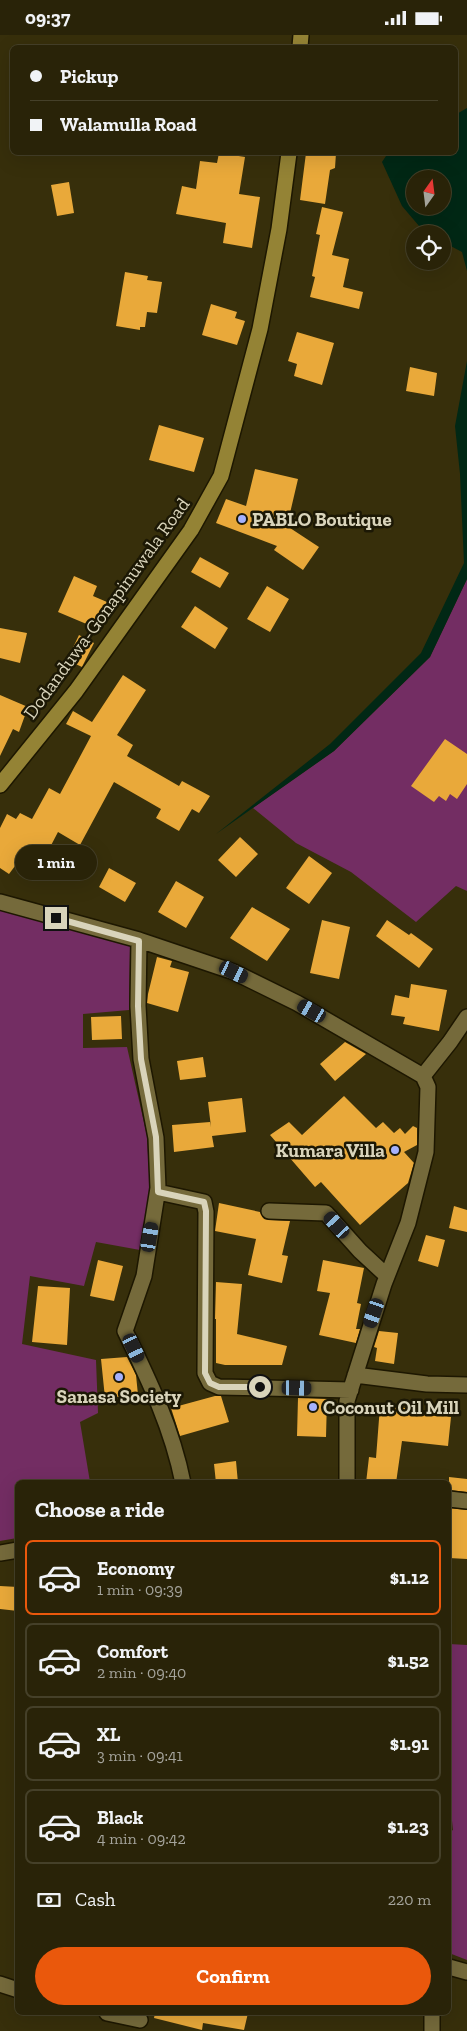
<!DOCTYPE html>
<meta charset="utf-8">
<style>
:root{--surface:#292308;--page:#352f16;--text:#f1f3f6;--muted:#a5a49c;--line:#454029;--accent:#ea580c}
body{margin:0;font-family:"Zilla Slab",serif;background:var(--page);color:var(--text);height:100vh;display:flex;flex-direction:column;font-size:19px;white-space:nowrap}
*{box-sizing:border-box;margin:0}
p{font-size:16px;color:var(--muted)}
.icon{flex:none;width:28px;height:28px;fill:none;stroke:currentColor;stroke-width:2;stroke-linecap:round;stroke-linejoin:round}
.map{position:relative;flex:1;overflow:hidden}
.details{position:absolute;left:15px;top:1445px;width:436px;height:535px;display:flex;flex-direction:column;background:var(--surface);border-radius:8px;box-shadow:0 5px 20px #0002,0 0 0 1px var(--line)}
.details>*{flex:none}
.hud{position:absolute;left:10px;top:10px;width:448px;height:110px;border-radius:8px;box-shadow:0 5px 20px #0002,0 0 0 1px var(--line);display:grid;align-content:center;height:110px;padding:0 20px;background:var(--surface)}
.needle{width:32px;rotate:14deg}
.tools{position:absolute;left:406px;top:135px;display:grid;gap:10px}
.tools a{display:grid;place-items:center;width:45px;height:45px;border-radius:50%;background:var(--surface);box-shadow:0 5px 20px #0002,0 0 0 1px var(--line);font-size:25px}
.end{position:absolute;width:22px;height:22px;margin:-11px;border:6px solid #d9d4bb;background:#111;box-shadow:0 0 0 2px #111}
.from{border-radius:50%}
.bubble{position:absolute;height:35px;border-radius:18px;background:var(--surface);box-shadow:0 5px 20px #0002,0 0 0 1px var(--line);font-size:16px;font-weight:700;line-height:35px;text-align:center}
.car{position:absolute;width:15px;height:30px;margin:-15px -8px;border-radius:6px;box-shadow:0 0 4px 1px #0007;background:linear-gradient(#222 24%,#8ab4d8 0 40%,#222 0 76%,#8ab4d8 0 86%,#222 0)}
.hud b{display:flex;align-items:center;gap:18px;height:48px;font-size:19px}
.hud b+b{border-top:1px solid var(--line)}
.hud i{width:12px;height:12px;background:var(--text)}
ul{padding:0;list-style:none}
li{display:flex;align-items:center;gap:15px;height:75px;margin:0 10px 8px;padding:0 10px;border:2px solid var(--line);border-radius:8px}
li div{flex:1}
li b{display:block;font-size:19px}
li em{font-style:normal;font-weight:700}
li.on{border-color:var(--accent)}
li>.icon{width:45px;height:45px;stroke-width:1.5}
h2{padding:0 20px;font-size:22px;line-height:60px}
.pay{display:flex;align-items:center;gap:12px;height:55px;padding:0 20px;font-size:19px}
.pay p{margin-inline-start:auto}
.button{display:flex;gap:10px;margin-top:auto;padding:10px 20px}
.button a{flex:1;height:58px;border-radius:30px;background:var(--accent);color:#fff;font-size:20px;font-weight:700;line-height:58px;text-align:center}
.status{display:flex;justify-content:space-between;align-items:center;height:35px;padding:0 25px;background:var(--surface);direction:ltr}
.status svg{height:14px;fill:currentColor}
.map>svg:first-child{display:block}
.green{fill:#732d63}
.water{fill:#012815;fill-rule:evenodd}
.building{fill:#e9a93a}
.lines{fill:none;stroke-linecap:round;stroke-linejoin:round}
.minor-casing{stroke:#1d1701;stroke-width:18}
.major-casing{stroke:#1d1701;stroke-width:18}
.minor{stroke:#756a3b;stroke-width:15}
.major{stroke:#948335;stroke-width:15}
.route{stroke:#d9d4bb;stroke-width:6}
.poi-dot{fill:#a6b1fc;stroke:#1c1805;stroke-width:2}
.labels{text-anchor:middle;stroke-width:5;stroke-linejoin:round;paint-order:stroke}
.poi-label{font-size:19px;font-weight:bold;fill:#d9d4bb;stroke:#1c1805;text-anchor:start}
.street-label{font-size:19px;fill:#d9d4bb;stroke:#1c1805}
</style>
<div class="status"><b>09:37</b><svg viewBox="0 0 49 12"><path d="M0 12V9h3v3zM5 12V6h3v6zM10 12V3h3v9zM15 12V0h3v12zM26 1h20v11H26zM47 4h2v5h-2z"/></svg></div>
<div class="map">
<svg width="467" height="1996" viewBox="0 0 467 1996">
<rect width="100%" height="100%" fill="#372f0b"/>
<!-- green -->
<path class="green" d="M467,544V856L456,851L416,887L351,837L296,808L253,773L334,716L430,622Z
M0,872L130,908L129,975L83,979V1013L127,1012L147,1101L150,1157L140,1215L96,1207L84,1251L30,1241L22,1309L96,1325L98,1378L80,1387L90,1447L18,1448L17,1503L0,1506Z
M449,1609L467,1610V1925L449,1918V1797L453,1795L449,1758Z"/>
<!-- water -->
<path class="water" d="M467,73V236L462,217L443,207L442,199L425,198L402,171L382,127L388,118H455V80ZM415,144H442V171H415Z
M467,326V544L430,622L334,716L216,799L330,709L421,618L464,528L460,439L455,391Z"/>
<!-- building -->
<path class="building" d="M219,118L245,122L239,159L260,162L252,213L223,208L226,188L176,179L182,151L196,154L200,126L217,128Z
M306,118H336L335,133L330,135L325,169L300,165Z
M69,147L74,178L57,181L51,150Z
M322,172L343,177L332,220L349,224L343,252L363,257L359,274L310,262L315,242L312,241L320,200L316,199Z
M125,237L148,241L147,245L162,247L157,278L147,277L145,292H140V295L116,291Z
M211,269L237,277L235,283L245,286L237,310L202,300Z
M297,297L334,308L322,350L294,341L297,329L288,326Z
M410,332L437,338L434,361L406,356Z
M159,390L204,403L194,437L149,425Z
M255,434L298,444L287,491L319,512L303,535L274,515L277,511L216,488L226,464L246,471Z
M200,522L229,538L220,553L191,537Z
M74,541L97,551L93,561L107,567L96,593L58,577Z
M267,551L289,564L270,597L247,584Z
M195,571L228,593L215,614L181,592Z
M0,593L27,598L20,628L0,623Z
M79,600L94,608L82,632L67,625Z
M123,640L146,655L117,700L133,710L127,721L179,751L182,746L210,761L199,778L192,774L179,796L156,783L161,774L114,747L80,810L58,797L46,820L30,811L9,839L0,833V793L7,779L16,784L20,778L32,784L49,753L60,759L91,701L66,689L73,676L92,687Z
M0,660L28,672L19,697L13,694L0,721Z
M445,704L467,719V749L457,764L450,759L446,766L439,761L434,767L411,751Z
M240,802L258,819L236,842L218,825Z
M309,821L332,838L309,869L286,853Z
M109,833L136,848L125,867L99,852Z
M176,846L204,862L186,893L158,877Z
M252,872L290,894L267,926L230,903Z
M322,885L350,892L339,944L310,938Z
M387,885L409,900L411,898L433,914L419,933L376,901Z
M157,922L172,926L170,932L189,937L178,977L147,968L148,959Z
M411,949L447,955L439,996L403,989L405,982L391,980L395,960L409,963Z
M121,981L122,1004L92,1005L91,982Z
M345,1007L366,1019L335,1046L320,1029Z
M203,1022L206,1042L180,1045L177,1026Z
M344,1061L376,1093L383,1087L394,1098L400,1093L405,1099L413,1091L417,1093V1110L404,1117L414,1128L408,1148L360,1190L321,1147L315,1152L270,1100L289,1087L302,1100Z
M242,1063L246,1097L212,1101L214,1112L174,1117L172,1090L210,1087L211,1092L208,1067Z
M219,1168L260,1177L264,1184L268,1185L290,1186L282,1220L288,1221L282,1248L248,1240L256,1204L215,1196Z
M454,1171L467,1175V1197L449,1193Z
M426,1200L445,1205L438,1232L418,1226Z
M98,1225L123,1231L114,1266L90,1261Z
M323,1225L364,1233L357,1268L361,1269L356,1294H360L356,1308L319,1300L330,1258L317,1256Z
M216,1247L242,1249L237,1299L287,1311L282,1330H225L216,1328V1284H215Z
M38,1251L70,1253L67,1310L32,1307Z
M379,1296L398,1298L394,1329L375,1326L377,1313L374,1312Z
M127,1322L136,1340L138,1360L105,1363L101,1324Z
M215,1361H221L229,1387L180,1401L171,1373Z
M298,1363L327,1364L326,1402L297,1401Z
M380,1371L405,1373L404,1378L436,1381V1378L451,1382L448,1411L402,1406L396,1448H366L369,1422L376,1423Z
M236,1426L238,1448H216L214,1429Z
M449,1442L467,1444V1457L449,1455Z
M449,1473L467,1475V1524L449,1523Z
M0,1551L18,1552V1576L0,1574Z
M155,1978H248L244,1995L203,1988L202,1995L154,1983Z"/>
<g class="lines">
<defs>
<path id="minor" d="M0,867L139,905L234,937L297,968L423,1041
M139,905L138,971L141,1024L156,1103L158,1153L144,1241L125,1296C149,1345 172,1393 183,1448
M158,1157L204,1167L206,1177L205,1338L210,1348L219,1352L351,1355
M269,1176L326,1178L360,1216L387,1241
M355,1340L427,1349L467,1350
M347,1448V1366L384,1249L408,1188L426,1117L428,1052L423,1041L450,1007L467,982
M449,1464L467,1466
M0,1518L18,1515
M449,1932L467,1937
M0,1949L18,1955
M107,1978L140,1985
M432,1978V1996"/>
<path id="major" d="M300,12L301,0
M0,750L76,656L191,495L221,441L260,294L279,194L289,118"/>
</defs>
<!-- minor casing -->
<use href="#minor" class="minor-casing"/>
<!-- major casing -->
<use href="#major" class="major-casing"/>
<!-- minor -->
<use href="#minor" class="minor"/>
<!-- major -->
<use href="#major" class="major"/>
</g>
<g class="lines">
<!-- route -->
<path class="route" d="M56,883L139,906L138,971L141,1024L156,1102L158,1157L204,1167L206,1176L205,1338L210,1348L219,1352H260"/>
</g>
<!-- markers -->
<g class="poi-dot">
<circle cx="242" cy="484" r="5"/>
<circle cx="395" cy="1115" r="5"/>
<circle cx="119" cy="1342" r="5"/>
<circle cx="313" cy="1372" r="5"/>
</g>
<g class="labels">
<!-- poi labels -->
<g class="poi-label">
<text x="252" y="491">PABLO Boutique</text>
<text x="385" y="1122" text-anchor="end">Kumara Villa</text>
<text x="119" y="1368" text-anchor="middle">Sanasa Society</text>
<text x="323" y="1379">Coconut Oil Mill</text>
</g>
<!-- street labels -->
<g class="street-label">
<text transform="translate(106 573) rotate(-54)" y="7">Dodanduwa-Gonapinuwala Road</text>
</g>
</g>
</svg>
<div class="tools">
<a><svg class="needle" viewBox="-14 -14 28 28"><path d="M0-13l5 13h-10z" fill="#e53935"/><path d="M0 13l5-13h-10z" fill="#a5a49c"/></svg></a>
<a><svg class="icon" aria-label="locate" viewBox="0 0 24 24"><circle cx="12" cy="12" r="6"/><path d="M12 2v4M12 18v4M2 12h4M18 12h4"/></svg></a>
</div>
<i class="end from" style="left:260px;top:1352px"></i>
<i class="end" style="left:56px;top:883px"></i>
<div class="bubble" style="left:15px;top:810px;width:82px">1 min</div>
<i class="car" style="left:234px;top:937px;rotate:116deg"></i>
<i class="car" style="left:312px;top:976px;rotate:300deg"></i>
<i class="car" style="left:337px;top:1190px;rotate:318deg"></i>
<i class="car" style="left:150px;top:1202px;rotate:10deg"></i>
<i class="car" style="left:374px;top:1278px;rotate:199deg"></i>
<i class="car" style="left:134px;top:1313px;rotate:155deg"></i>
<i class="car" style="left:297px;top:1353px;rotate:91deg"></i>
<div class="hud">
<b><i class="from"></i>Pickup</b>
<b><i></i>Walamulla Road</b>
</div>
<section class="details">
<h2>Choose a ride</h2>
<ul>
<li class="on"><svg class="icon" aria-label="car" viewBox="0 0 24 24"><path d="M5 17H2v-5l4-1 3-4h7l3 4 3 1v5h-3M9 17h6M6 11h13"/><circle cx="7" cy="17" r="2"/><circle cx="17" cy="17" r="2"/></svg><div><b>Economy</b><p>1 min · 09:39</p></div><em>$1.12</em></li>
<li><svg class="icon" aria-label="car" viewBox="0 0 24 24"><path d="M5 17H2v-5l4-1 3-4h7l3 4 3 1v5h-3M9 17h6M6 11h13"/><circle cx="7" cy="17" r="2"/><circle cx="17" cy="17" r="2"/></svg><div><b>Comfort</b><p>2 min · 09:40</p></div><em>$1.52</em></li>
<li><svg class="icon" aria-label="car" viewBox="0 0 24 24"><path d="M5 17H2v-5l4-1 3-4h7l3 4 3 1v5h-3M9 17h6M6 11h13"/><circle cx="7" cy="17" r="2"/><circle cx="17" cy="17" r="2"/></svg><div><b>XL</b><p>3 min · 09:41</p></div><em>$1.91</em></li>
<li><svg class="icon" aria-label="car" viewBox="0 0 24 24"><path d="M5 17H2v-5l4-1 3-4h7l3 4 3 1v5h-3M9 17h6M6 11h13"/><circle cx="7" cy="17" r="2"/><circle cx="17" cy="17" r="2"/></svg><div><b>Black</b><p>4 min · 09:42</p></div><em>$1.23</em></li>
</ul>
<div class="pay"><svg class="icon" aria-label="cash" viewBox="0 0 24 24"><path d="M3 7h18v10H3z"/><circle cx="12" cy="12" r="2"/></svg>Cash<p>220 m</p></div>
<div class="button"><a>Confirm</a></div>
</section>
</div>
